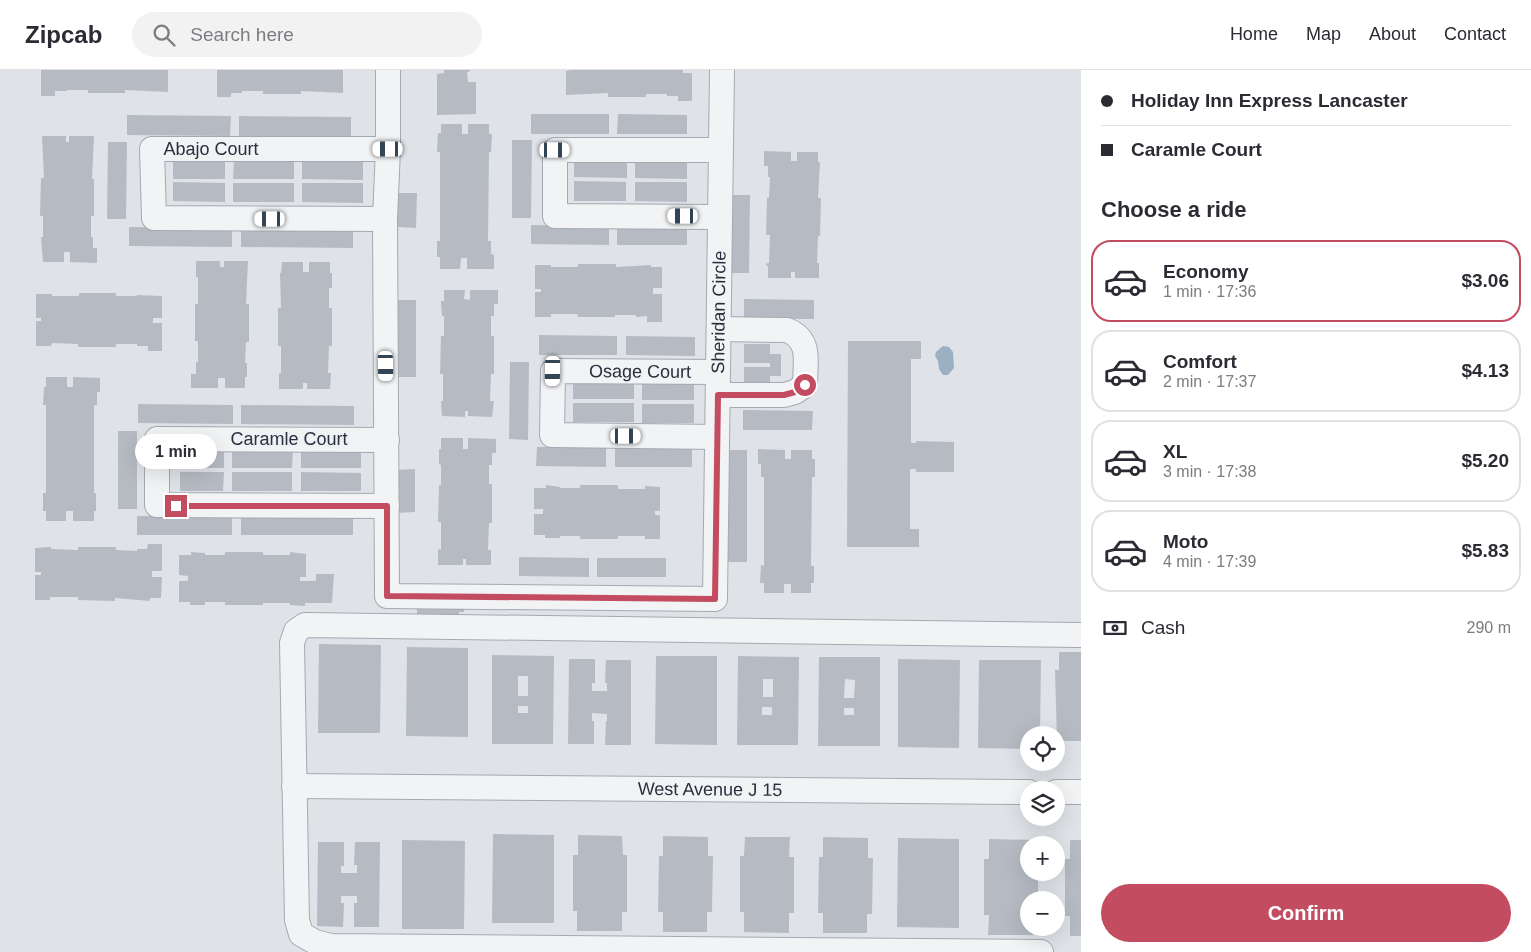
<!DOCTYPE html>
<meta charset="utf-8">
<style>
:root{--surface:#fff;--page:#f2f2f3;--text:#2b2b33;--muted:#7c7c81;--line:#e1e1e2;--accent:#c34c60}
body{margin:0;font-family:Helvetica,sans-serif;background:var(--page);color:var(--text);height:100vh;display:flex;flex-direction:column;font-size:19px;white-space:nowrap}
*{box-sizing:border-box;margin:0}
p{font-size:16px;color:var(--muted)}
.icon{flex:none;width:28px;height:28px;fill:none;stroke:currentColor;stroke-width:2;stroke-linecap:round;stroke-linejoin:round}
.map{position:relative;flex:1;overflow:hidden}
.drawer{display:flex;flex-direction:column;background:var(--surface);width:450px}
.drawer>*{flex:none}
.guide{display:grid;align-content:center;height:110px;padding:0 20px;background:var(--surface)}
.fabs{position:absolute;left:1020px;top:656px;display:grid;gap:10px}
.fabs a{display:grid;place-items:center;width:45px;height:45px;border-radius:50%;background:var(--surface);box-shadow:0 5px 20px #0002;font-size:25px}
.end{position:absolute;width:22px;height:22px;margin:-11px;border:6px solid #c34c60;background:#fff;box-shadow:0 0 0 2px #fff}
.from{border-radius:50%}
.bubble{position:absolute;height:35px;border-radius:18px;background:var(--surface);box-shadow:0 5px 20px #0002;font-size:16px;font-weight:600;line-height:35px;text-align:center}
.car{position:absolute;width:15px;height:30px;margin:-15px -8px;border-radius:6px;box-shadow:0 0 4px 1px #0007;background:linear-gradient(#fff 24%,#345 0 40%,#fff 0 76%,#345 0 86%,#fff 0)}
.guide b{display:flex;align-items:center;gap:18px;height:48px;font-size:19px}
.guide b+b{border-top:1px solid var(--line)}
.guide i{width:12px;height:12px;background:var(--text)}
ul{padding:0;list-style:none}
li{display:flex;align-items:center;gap:15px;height:82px;margin:0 10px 8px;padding:0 10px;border:2px solid var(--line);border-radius:20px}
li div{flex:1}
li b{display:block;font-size:19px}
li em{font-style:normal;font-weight:600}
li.on{border-color:var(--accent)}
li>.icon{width:45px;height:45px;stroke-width:1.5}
h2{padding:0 20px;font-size:22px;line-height:60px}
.pay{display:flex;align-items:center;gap:12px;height:55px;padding:0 20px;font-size:19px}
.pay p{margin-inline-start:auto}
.cta{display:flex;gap:10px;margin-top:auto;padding:10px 20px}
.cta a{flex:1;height:58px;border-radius:30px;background:var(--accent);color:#fff;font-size:20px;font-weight:600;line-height:58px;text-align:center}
header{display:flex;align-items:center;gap:30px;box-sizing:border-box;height:70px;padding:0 25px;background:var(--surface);border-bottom:1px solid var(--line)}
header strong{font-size:24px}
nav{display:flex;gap:28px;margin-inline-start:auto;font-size:18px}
.search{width:350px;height:45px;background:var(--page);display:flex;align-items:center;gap:12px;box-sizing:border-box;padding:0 18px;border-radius:28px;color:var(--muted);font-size:19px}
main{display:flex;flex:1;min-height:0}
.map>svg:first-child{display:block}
.water{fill:#9cb0c4}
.building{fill:#b6bbc3;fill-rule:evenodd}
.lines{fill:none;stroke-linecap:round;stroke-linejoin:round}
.minor-casing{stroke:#a5a9b1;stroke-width:26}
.minor{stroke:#f1f3f5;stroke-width:24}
.route{stroke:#c34c60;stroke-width:6}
.labels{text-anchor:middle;stroke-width:4.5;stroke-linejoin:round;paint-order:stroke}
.street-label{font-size:18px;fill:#29303d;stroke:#eef1f5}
</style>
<header>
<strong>Zipcab</strong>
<div class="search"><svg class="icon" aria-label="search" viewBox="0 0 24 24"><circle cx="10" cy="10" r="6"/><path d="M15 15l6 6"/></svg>Search here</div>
<nav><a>Home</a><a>Map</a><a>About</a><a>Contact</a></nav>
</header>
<main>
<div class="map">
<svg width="1081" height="882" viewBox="0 0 1081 882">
<rect width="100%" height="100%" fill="#dfe2e7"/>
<!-- water -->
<path class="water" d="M943,276L949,277L953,282L954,298L948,305H943L939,299L938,291L935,286L936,282Z"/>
<!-- building -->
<path class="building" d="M41,0H168V22L125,20V23H88V20H67V21H55V26H41Z
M217,0H343V23L301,21V24H263V21H242V23H231V27H217Z
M444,0H471L467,3L468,12H476V44L437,45V4L444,3Z
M571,0H683V3H692V31H678V26H667V24H646V27H608V23L566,25V1Z
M531,44H609V64H531Z
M618,44L687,45V64H617Z
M127,45L231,46L230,66L127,65Z
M239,46L351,47V67L239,66Z
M441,54H462V64H468V54H489V64H492L491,82H489L488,171H491V184L494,185V199H467V188H461L460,199H440V187H437V171H440V82H437L438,63H441Z
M42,66H66V72H69V66H94L92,109H94V146H91V167H93V178H97V193L70,192V182H64V192H43L41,167H43V146H40L41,108H44Z
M512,70H532L531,148H512Z
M108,72H127L126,149H107Z
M764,81L791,82V91H797V82H818V92H820L818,128H821L820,166H818L817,193H819V208H795V202H791V208H768V196H766L767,193H769L770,165H766L767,128H769L770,107H768V96H764Z
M574,88L627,89V108L574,107Z
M173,89H225V109H173Z
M234,89L294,90V109H233Z
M635,89H687V109L635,108Z
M302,90H363V110L302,109Z
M574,111L626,112V131H574Z
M173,112L225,113V132L173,131Z
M635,112H687V132L635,131Z
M233,113H294V132H233Z
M302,113H363V133L302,132Z
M398,123H417L416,158L398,157Z
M730,125H750L749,203H729Z
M531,155L609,156V175L531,174Z
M617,156H687V175H617Z
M129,157L232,158V177L129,176Z
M241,158H353V178L241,177Z
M196,191H220V197H224V191H248L246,234H249V272H246L245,293H247V307H245V318H225V308H218V318H191V304H196V292H198V271H195V234H198V207H196Z
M282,192H303V202H309V192H330V203H332V218H329V238H332V276H329L328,303H331L330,319H307V313H303V319H279V303H281V276H278V238H281L280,203H281Z
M578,194H616V197L651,195V197H662V218H653V224H662V252H647V246L636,247V245H615V247H578L577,244H551V247H535V222H541V219H535V195H551V197H578Z
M444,220H465L464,229L470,230V220H498V234H494V246H491V266H494V304H491L490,331H494L492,347L468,346V341H465V347L442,346L441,331H443V304H440L441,266H444V246H442L441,235V231H444Z
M79,223H116V226H137V225L162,226V248H153V253H162V281H148V276H137V274H116V277H78V274L52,273L51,276H36V251H41V248H36V224H52V226H79Z
M744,229L814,230V249H744Z
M398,230H416V307H397Z
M539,265L617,266V285H539Z
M626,266L695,267V286L626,285Z
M848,271H921V289H911V373H916V371L954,372V402H916V399H910V459H919V477H847Z
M744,274H770V284H781V306H770V316H744V297H770V293H744Z
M510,292H529L528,370L509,369Z
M46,307H67V317H73V307L100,308V322H97V335H94V423H96V441H94V451H73V441H66V451H46V441H43V423H46V335H43L44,317H46Z
M573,310H634V329H573Z
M642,310L694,311V330H642Z
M573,333H634V352H573Z
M138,334L233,335V354L138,353Z
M642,334H694V353H642Z
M241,335L354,336V355L241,354Z
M743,340L813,341L812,360H743Z
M118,361H137V439H118Z
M441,368H463V379H468V368L496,369V383H492V395H489V414H492V453H489L488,480H491V495H466V489H463V495H438V479L441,480V452H438L439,415H441V395L439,394V379H441Z
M537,377H606V397L536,396Z
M615,377L692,378V397H615Z
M180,379H224V398H180Z
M232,379H293L292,398H232Z
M301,379H361V398H301Z
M758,379L785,380V389H791V380H812V389H815V407H812L811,496H814V513H811V523H791V514H784V523H764V513H760L761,495L764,496V407H761V394H758Z
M728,380H747V492H727Z
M415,399V442L396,443V400Z
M180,402H224L223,421H180Z
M232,402H292V421H232Z
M301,402L361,403V421H301Z
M546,415L560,417V418H580V415H618V419H645V416L660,417V441H655V445H660V469H645V466H618V469H580V466H560V468H545V465H534V444H543V439H534V418H546Z
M137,446H232V465H137Z
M241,446H353V465H241Z
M148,474H162V501H152V507H162L161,528H150V531L115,528V531L78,530V527H50V530H35V505H41V502H35V478L51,477V479L78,480V477H116V480L137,481V479H147Z
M191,482L205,483V485H225V482H263V485H290V482L306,484V507H300V511H316V504H334L332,533H305V536L290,535V533H263V535H225V532H205V535H190V532H179V511H188V506L179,505V485H191Z
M519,487L589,488V507L519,506Z
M597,488H666V507H597Z
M417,535L464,537V542H459V549L417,546Z
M319,574L381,575L380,663H318Z
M407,577L468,578V667L406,666Z
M1059,582H1081V671H1057L1055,600H1059Z
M492,585L554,586L553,674H492ZM518,606H528V626H518ZM518,636H528V643H518Z
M656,586H717V675L655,674Z
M738,586L799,587L798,675H737ZM763,609H773V627H763ZM762,637H772V645H762Z
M819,587H880V676H818ZM845,609L855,610L854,628H844ZM844,638H854V645H844Z
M569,589H595V613H592V621H607V613H605L606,590H631V675H605L606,651H607V644L592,643V651H594V674H568Z
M898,589L960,590L959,678L898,677Z
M979,590H1041L1040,665H1029V679L978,678Z
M493,764L554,765V853H492Z
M578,765L622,766L623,785H627V842H622V861H577V841H573V785H578Z
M663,766L708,767V786H713L712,842H707V862H663V842H658L659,786H663Z
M745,767H790L789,787H794V843H789V863L744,862V842H740V786H744Z
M823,767L868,768V788H873L872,844H867V863H823V843H818L819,787H823Z
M898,768L959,769V858L897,857Z
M989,769L1034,770V775H1029V802H1038V830H1029V858H1033V865H988L989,845H984V789H989Z
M402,770L465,771L464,859H402Z
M1070,770H1081V866H1070V846H1065V789H1070Z
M318,772H344V796H341V803H357V795H354L355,772H380L379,857H354V833H357V826H341V833H344L343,857L317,856Z"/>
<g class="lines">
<defs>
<g id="minor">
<path id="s1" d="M388,0V79L385,149L387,526L715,529L722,0"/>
<path d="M719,147L555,146V80H720"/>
<path id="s2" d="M385,149L154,148L152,79H388"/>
<path d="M718,325H784L795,322L805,315C805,292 812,270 787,260L719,259"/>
<path id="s3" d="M717,367L552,365L553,301L718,302"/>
<path d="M387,370L157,369V435L387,436"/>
<path id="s4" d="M294,716L1029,722"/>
<path d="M1056,722H1081"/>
<path d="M1041,882L331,876L315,872L301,864L297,850L292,573L296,561L305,555L1081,565"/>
</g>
</defs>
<!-- minor casing -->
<use href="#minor" class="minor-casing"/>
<!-- minor -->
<use href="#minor" class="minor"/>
</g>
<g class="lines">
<!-- route -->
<path class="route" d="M176,436H387V526L715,529L718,325H784L795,322L805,315"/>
</g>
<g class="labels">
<!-- street labels -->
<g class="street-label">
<text dy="6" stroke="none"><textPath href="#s2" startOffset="359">Abajo Court</textPath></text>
<text dy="6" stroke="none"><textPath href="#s1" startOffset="1141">Sheridan Circle</textPath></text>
<text dy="6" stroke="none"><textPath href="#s3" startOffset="316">Osage Court</textPath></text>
<text x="289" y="375">Caramle Court</text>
<text dy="6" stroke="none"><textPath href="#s4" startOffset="416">West Avenue J 15</textPath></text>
</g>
</g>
</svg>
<div class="fabs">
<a><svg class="icon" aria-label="locate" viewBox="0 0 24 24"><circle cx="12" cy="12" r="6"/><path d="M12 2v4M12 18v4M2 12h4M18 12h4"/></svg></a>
<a><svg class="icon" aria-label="layers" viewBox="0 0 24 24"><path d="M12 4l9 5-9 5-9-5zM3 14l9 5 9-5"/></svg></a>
<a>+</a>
<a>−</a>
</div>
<i class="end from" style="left:805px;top:315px"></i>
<i class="end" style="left:176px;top:436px"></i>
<div class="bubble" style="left:135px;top:364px;width:82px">1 min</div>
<i class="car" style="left:388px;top:79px;rotate:270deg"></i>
<i class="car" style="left:555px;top:80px;rotate:90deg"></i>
<i class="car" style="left:683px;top:146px;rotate:270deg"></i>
<i class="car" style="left:270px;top:149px;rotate:270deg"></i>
<i class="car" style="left:386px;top:296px;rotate:179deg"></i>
<i class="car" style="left:553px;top:301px;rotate:181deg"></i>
<i class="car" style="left:626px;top:366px;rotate:90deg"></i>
</div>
<section class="drawer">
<div class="guide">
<b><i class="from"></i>Holiday Inn Express Lancaster</b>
<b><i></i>Caramle Court</b>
</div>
<h2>Choose a ride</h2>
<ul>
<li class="on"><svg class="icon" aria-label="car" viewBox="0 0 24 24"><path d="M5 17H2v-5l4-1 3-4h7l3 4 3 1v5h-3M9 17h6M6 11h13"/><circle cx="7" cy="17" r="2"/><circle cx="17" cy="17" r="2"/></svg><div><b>Economy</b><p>1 min · 17:36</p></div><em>$3.06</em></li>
<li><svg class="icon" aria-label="car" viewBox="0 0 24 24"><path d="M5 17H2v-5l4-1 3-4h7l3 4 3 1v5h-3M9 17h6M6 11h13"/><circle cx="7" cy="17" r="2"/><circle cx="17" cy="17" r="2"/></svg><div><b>Comfort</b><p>2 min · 17:37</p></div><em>$4.13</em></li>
<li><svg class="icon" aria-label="car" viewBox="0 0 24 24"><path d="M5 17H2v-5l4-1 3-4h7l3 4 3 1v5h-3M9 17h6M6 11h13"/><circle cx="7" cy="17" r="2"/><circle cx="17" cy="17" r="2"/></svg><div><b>XL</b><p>3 min · 17:38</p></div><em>$5.20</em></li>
<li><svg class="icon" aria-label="car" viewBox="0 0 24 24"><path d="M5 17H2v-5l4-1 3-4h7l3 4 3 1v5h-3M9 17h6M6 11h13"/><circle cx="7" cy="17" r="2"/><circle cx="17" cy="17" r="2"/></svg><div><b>Moto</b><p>4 min · 17:39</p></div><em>$5.83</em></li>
</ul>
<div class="pay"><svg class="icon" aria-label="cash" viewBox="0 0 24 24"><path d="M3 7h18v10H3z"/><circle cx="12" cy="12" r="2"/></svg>Cash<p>290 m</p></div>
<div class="cta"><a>Confirm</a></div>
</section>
</main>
